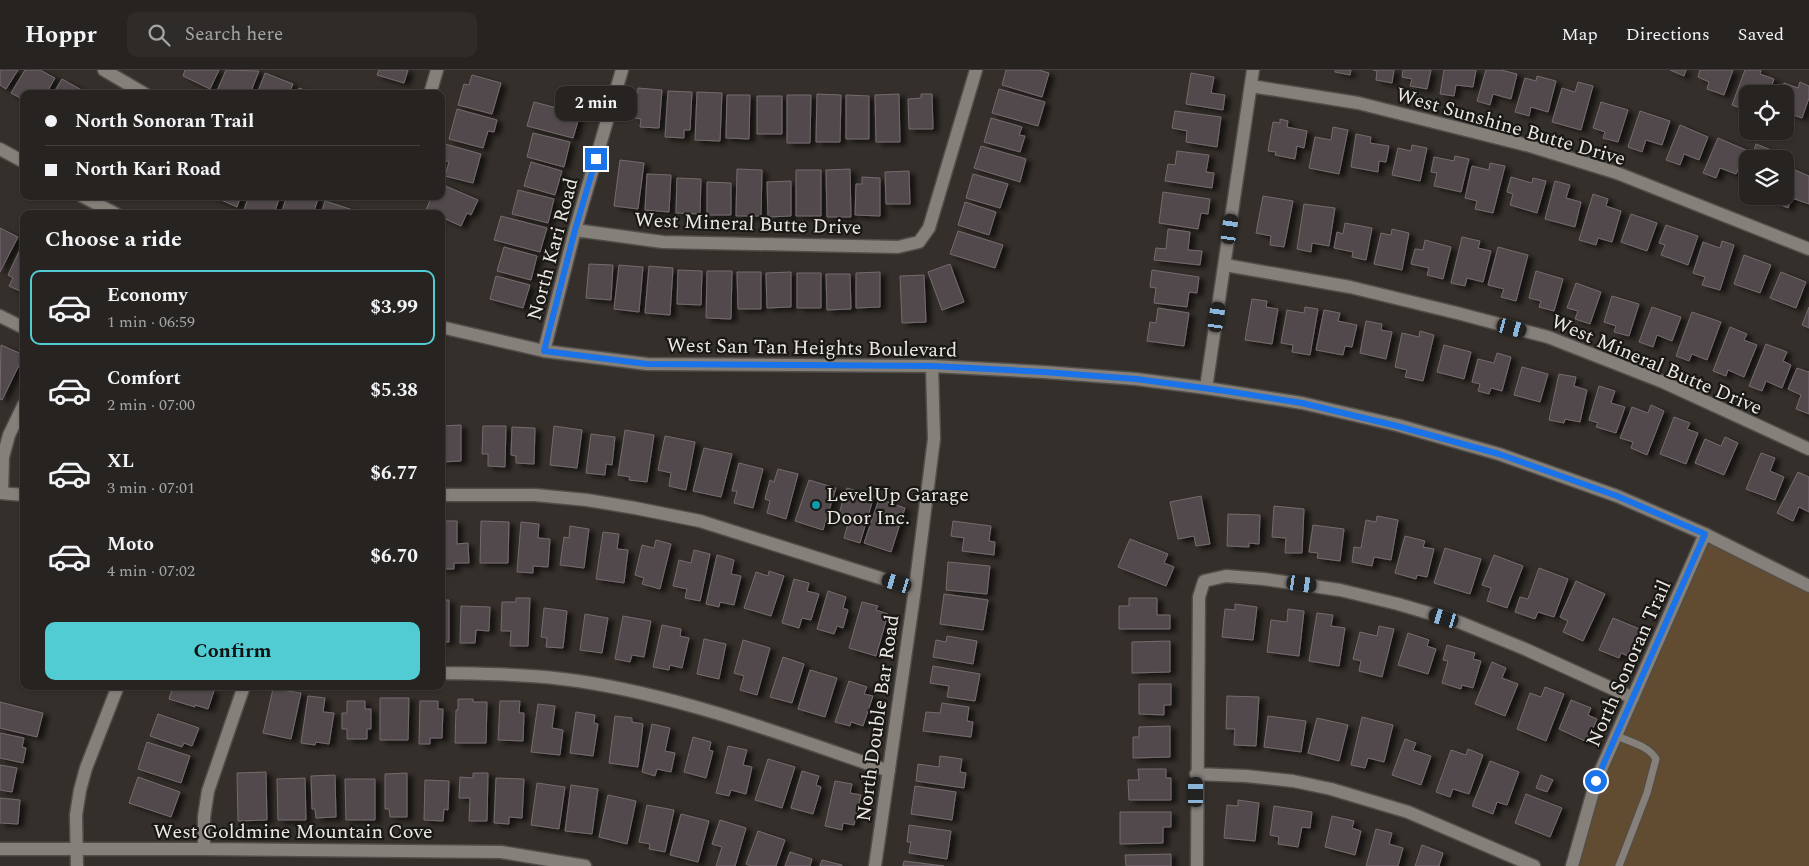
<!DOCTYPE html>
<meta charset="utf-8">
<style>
:root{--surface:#272320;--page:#2f2b29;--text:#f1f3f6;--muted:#a4a4a5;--line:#43403e;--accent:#51ccd3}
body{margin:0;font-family:Spectral,serif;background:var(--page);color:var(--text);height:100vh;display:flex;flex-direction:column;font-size:19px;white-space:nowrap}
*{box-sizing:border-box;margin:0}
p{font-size:16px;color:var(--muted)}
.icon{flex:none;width:28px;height:28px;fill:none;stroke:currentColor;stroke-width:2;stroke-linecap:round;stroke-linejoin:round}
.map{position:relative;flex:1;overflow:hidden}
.panel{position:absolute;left:20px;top:140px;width:425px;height:480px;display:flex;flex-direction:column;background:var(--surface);border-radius:10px;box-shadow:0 1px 4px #0004,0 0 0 1px var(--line)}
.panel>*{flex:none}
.top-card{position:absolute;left:20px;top:20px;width:425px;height:110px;border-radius:10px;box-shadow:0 1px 4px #0004,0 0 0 1px var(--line);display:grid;align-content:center;height:110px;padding:0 25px;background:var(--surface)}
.fabs{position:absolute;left:1739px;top:15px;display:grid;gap:10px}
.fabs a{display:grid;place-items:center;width:55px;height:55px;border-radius:10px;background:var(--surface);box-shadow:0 1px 4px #0004,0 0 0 1px var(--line);font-size:25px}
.end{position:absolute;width:22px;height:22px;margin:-11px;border:6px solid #1a73e8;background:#fff;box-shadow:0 0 0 2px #fff}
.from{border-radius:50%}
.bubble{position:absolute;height:35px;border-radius:10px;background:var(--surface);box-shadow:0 1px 4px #0004,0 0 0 1px var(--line);font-size:16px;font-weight:700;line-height:35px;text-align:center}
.car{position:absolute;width:15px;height:30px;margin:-15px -8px;border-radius:6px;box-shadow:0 0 4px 1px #0007;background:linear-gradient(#222 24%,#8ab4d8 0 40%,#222 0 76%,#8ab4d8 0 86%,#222 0)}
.top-card b{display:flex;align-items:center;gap:18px;height:48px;font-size:19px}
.top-card b+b{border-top:1px solid var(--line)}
.top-card i{width:12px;height:12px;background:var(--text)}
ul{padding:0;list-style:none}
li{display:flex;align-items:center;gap:15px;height:75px;margin:0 10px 8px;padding:0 15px;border:2px solid transparent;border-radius:10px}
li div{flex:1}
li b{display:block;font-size:19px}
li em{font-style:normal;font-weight:700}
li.selected{border-color:var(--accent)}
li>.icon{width:45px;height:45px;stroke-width:1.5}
h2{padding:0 25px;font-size:22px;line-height:60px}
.action{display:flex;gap:10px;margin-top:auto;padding:10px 25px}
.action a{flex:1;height:58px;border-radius:10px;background:var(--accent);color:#111;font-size:20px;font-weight:700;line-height:58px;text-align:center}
header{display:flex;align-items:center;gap:30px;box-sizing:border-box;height:70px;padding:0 25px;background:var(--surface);border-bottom:1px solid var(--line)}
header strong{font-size:24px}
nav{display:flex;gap:28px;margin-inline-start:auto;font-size:18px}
.search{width:350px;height:45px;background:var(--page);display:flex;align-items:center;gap:12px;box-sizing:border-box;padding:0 18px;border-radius:10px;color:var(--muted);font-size:19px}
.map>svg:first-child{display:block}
.green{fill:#614c32}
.building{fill:#51494c;stroke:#746b6e;filter:url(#shadow)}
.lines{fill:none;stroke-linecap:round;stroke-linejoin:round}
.service-casing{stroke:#514d49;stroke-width:9}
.minor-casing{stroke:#514d49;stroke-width:15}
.tertiary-casing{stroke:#514d49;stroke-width:15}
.service{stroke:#86807a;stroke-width:7}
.minor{stroke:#86807a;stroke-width:12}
.tertiary{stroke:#86807a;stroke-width:12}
.route{stroke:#1a73e8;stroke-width:6}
.culture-dot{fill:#0f9aa8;stroke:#1a1815;stroke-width:2}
.labels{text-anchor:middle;stroke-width:4.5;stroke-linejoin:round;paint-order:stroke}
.street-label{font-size:20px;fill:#ebe8e4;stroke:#1a1815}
.poi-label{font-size:20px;fill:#ebe8e4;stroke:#1a1815;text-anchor:start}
</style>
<header>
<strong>Hoppr</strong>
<div class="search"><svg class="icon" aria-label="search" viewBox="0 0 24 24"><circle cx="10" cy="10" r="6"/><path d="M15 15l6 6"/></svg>Search here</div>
<nav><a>Map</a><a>Directions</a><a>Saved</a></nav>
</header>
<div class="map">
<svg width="1809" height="796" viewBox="0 0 1809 796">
<defs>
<filter id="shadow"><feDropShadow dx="5.5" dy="3" stdDeviation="2.5" flood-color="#0009"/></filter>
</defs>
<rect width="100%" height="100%" fill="#342f2a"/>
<!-- green -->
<path class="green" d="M1705,464L1809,516V796H1572L1585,748Z"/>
<!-- building -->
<path class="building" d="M0,0H18L6,19L0,15Z
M25,0H40L55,8L46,24H24V30L11,23Z
M185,0H219L210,19L183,6Z
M226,0L259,1L250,24H224L217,21Z
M379,0H408L404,13L377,5Z
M1006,0H1039L1049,3L1042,27L1002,15Z
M1335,0H1351L1350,5L1335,2Z
M1373,0H1394L1392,13L1376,10L1377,1Z
M1403,0H1431L1427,19L1410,16L1412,9L1402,7Z
M1444,0H1476L1473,17L1456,15L1454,26L1440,24Z
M1486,0H1501L1517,4L1511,29L1493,24L1490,35L1477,31Z
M1670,0H1686L1684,6Z
M1700,0H1733L1724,25L1707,19L1709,12L1698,7Z
M1745,0H1761L1760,4L1774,9L1769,24H1748V41L1732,35Z
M265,3L293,14L289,24H257Z
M1191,3L1214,7L1211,23L1225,25L1223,40L1186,34Z
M472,5L501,13L492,44L458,35L464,14L469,15Z
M1537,6L1556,11L1548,42L1531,37L1529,46L1515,42L1525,8L1536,11Z
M62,9L87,23L86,24H53Z
M1578,12L1593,16L1581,60L1552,52L1562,18L1575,22Z
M1800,12L1809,16V28L1802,48L1785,42V24H1780L1784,13L1798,18Z
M299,18L315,24H297Z
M638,18L662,20L659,58L640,57L641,49L635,48Z
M999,19L1045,32L1038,56L992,43Z
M668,21L692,22L690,60H684V68L665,67Z
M697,22L722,23L720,71L695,70Z
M817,24L841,25L840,72H816Z
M899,24L900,72H876L875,25Z
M921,24H932L933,59H909L908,29L921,28Z
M727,25H750L749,69L726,68Z
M787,25H811L810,73H787Z
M846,25L869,26V69H846Z
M757,26H782V64H757Z
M534,32L580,44L573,68L527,56Z
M1601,32L1628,40L1618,72L1603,68L1605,62L1593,58Z
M457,39L497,50L494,62L488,61L483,78L449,69Z
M1175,41L1221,47L1217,77L1186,72L1187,61L1172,58Z
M1640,41L1670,51L1662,75L1646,70L1642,82L1628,77Z
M991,48L1022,57L1019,65L1025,66L1020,82L984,72Z
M1280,49L1288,51L1287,57L1307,61L1304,78L1297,76L1295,89L1275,85L1276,82L1268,81L1273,52L1280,53Z
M1680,55L1708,67L1699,90L1684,84L1680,95L1666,90Z
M1333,57L1348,60L1339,104L1309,98L1315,67L1331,70Z
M533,63L570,72L564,97L527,87Z
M1356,64L1371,67L1370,73L1389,76L1386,92L1379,91L1378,102L1351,97Z
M1718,68L1746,80L1736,104L1720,98L1716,108L1703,103Z
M445,74L481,84L473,113L445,106L449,92L441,89Z
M1756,74L1774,81L1771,88L1774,89H1751Z
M1412,75L1427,78L1420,111L1392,105L1398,78L1411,81Z
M981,76L1026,89L1020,112L974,98Z
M1177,81L1209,85L1206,102L1214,103L1212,118L1165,111L1168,94L1175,95Z
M1455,86L1469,89L1461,122L1434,116L1437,103L1431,102L1434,87L1454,91Z
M620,90L644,93L638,139L614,136Z
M531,92L562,101L555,125L524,116Z
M1490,93L1505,96L1493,143L1475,139L1477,131L1465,128L1472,96L1489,100Z
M1748,97V121L1739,118Z
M1790,98L1809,106V134L1792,128L1788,138L1776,133L1779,126H1785V110Z
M737,99L762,100L761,146H736Z
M850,99L851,147H827L826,100Z
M796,100H821V146H796Z
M909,101L910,134H886L885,102Z
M647,104L671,105L669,142L645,140Z
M973,104L1008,114L1000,138L966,128Z
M862,107L880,108V146L855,145L856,114H862Z
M1511,107L1532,113L1533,108L1546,111L1537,143L1510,135L1513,124L1507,122Z
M677,108L701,109L700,144L676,143Z
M791,111V146L768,147L767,112Z
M1555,111L1570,115L1566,128L1581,132L1575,157L1545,149Z
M707,112L731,113V145H707Z
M441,114L478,130L471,145L467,143L461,156L441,147V144H434L426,140L432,126H441Z
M518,120L554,129L548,153L512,144Z
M1163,122L1210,129L1208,144L1201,143L1198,159L1159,153Z
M1593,124L1608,129L1606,136L1621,141L1612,172L1598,168L1596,175L1579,170Z
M212,126H241L237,137Z
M249,126H280L274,144H256L244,140Z
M287,126H311L318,129L313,144H281Z
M1263,126L1293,131L1284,177L1270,175L1271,166L1256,163Z
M325,131L353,140L352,144H321Z
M965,132L996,142L989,165L958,155Z
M1304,134L1335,138L1329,176L1312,173L1311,182L1297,179Z
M1631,144L1657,153L1647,181L1621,172Z
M501,146L547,158L540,182L494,170Z
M1345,153L1372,158L1366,190L1352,187L1353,182L1334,178L1337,162L1343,164Z
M1666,155L1698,166L1688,195L1661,185L1665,175L1659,173Z
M0,158L18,167L0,202Z
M1168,159L1190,162L1188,180L1202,181L1200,195L1154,190L1156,178L1166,179Z
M1392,159L1409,163L1402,200L1374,194L1381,163L1391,165Z
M958,161L1003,175L995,198L950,184Z
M1462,167L1480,171L1478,178L1491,181L1483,212L1467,208L1465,216L1451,213Z
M1425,170L1451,177L1443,209L1427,205L1429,198L1411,194L1415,179L1423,180Z
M24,171V223L9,216L13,208L8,205Z
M1722,171L1734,175L1720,220L1702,215L1705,207L1693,203L1703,172L1720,178Z
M504,177L537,186L531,210L497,201Z
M1498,177L1528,185L1516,231L1501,227L1504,219L1488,215Z
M1744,185L1771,195L1760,223L1734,214Z
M589,194L613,195L611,230L586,228Z
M950,194L964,232L942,240L928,202Z
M619,195L643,197L639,242L614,239Z
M649,196L673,198L670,245L645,243Z
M678,200L702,201L701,235L677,234Z
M1152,200L1199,207L1197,223L1189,222L1187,237L1154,233L1156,218L1150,217Z
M707,201H732L731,249L706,248Z
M1536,201L1563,209L1554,241L1539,237L1541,231L1529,228Z
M737,202H761V239H738Z
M791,202V237L767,238L766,203Z
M880,202V237L856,238V203Z
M1781,202L1806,212L1796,238L1770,228Z
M797,203H821V238H797Z
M826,204H850L851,239L827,240Z
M924,205L926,252L902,253L900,206Z
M496,206L530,215L523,238L490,229Z
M1576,213L1601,222L1590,254L1575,249L1578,241L1567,238Z
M1612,226L1639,234L1629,266L1614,262L1616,256L1604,252Z
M1252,229L1267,231L1266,237L1278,239L1272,274L1245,270Z
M1305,237L1318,239L1310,285L1292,282L1293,275L1281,273L1287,240L1304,243Z
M1652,237L1681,247L1672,271L1657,265L1653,277L1639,272Z
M1809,237V258L1802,255Z
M1158,238L1189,243L1184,276L1147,271L1150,252L1156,253Z
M1324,240L1340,243L1338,251L1357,255L1352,277L1345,276L1343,285L1316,280Z
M1692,242L1721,252L1707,290L1692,284L1689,291L1676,286Z
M1366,251L1382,254L1381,260L1392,262L1386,289L1360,283Z
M1730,257L1747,264L1744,270L1757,275L1744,307L1728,300L1726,306L1713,301Z
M1420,261L1434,265L1423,311L1405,307L1407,300L1395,297L1402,263L1419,267Z
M1766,274L1787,282L1783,291L1791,295L1782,318L1766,311L1762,321L1749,316Z
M1,275L24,285L2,330L0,329Z
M1444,275L1471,282L1464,309L1437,302Z
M1497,283L1511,287L1502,321L1491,318L1489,324L1478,321L1480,314L1472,312L1478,289L1494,293Z
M1522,297L1548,304L1540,332L1514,325Z
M1797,298L1808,302L1809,301V344L1796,339L1801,325L1788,319Z
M1559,304L1576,307L1574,316L1587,320L1580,352L1565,349L1564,353L1549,350Z
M1599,316L1615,321L1611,333L1625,337L1616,363L1596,357L1598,353L1589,350Z
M1651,335L1664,341L1647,385L1631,378L1633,372L1620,368L1632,337L1648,343Z
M1674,347L1690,353L1687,359L1698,363L1686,394L1660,384Z
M461,355V391L441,392V356Z
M483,356H506L505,397L488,396V384H482Z
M554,356L582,360L577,398L550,395Z
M512,357L535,358L534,394L516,393V386L511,385Z
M625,360L654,365L647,412L629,410L630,407L618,405Z
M591,364L615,367L612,395L606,394L605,405L586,403Z
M665,366L695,372L686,420L669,416L671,403L658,400Z
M1725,367L1738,373L1724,405L1695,393L1705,369L1721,376Z
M704,378L732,384L721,427L693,421Z
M1761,383L1775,388L1770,401L1784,407L1775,430L1746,419Z
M739,393L763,399L753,438L734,433L737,421H732Z
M778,399L798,404L786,449L767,443L770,431L765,429L770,410L774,412Z
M1798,402L1809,407V442L1799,437L1793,451L1777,443Z
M809,410L836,418L823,460L795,451Z
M847,418L874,426L860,473L844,468L848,454L837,450Z
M1201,426L1210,474L1196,476L1194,466L1178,469L1170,432Z
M879,429L905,438L891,482L864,473Z
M1274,436L1304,439L1302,483H1285L1286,468L1272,467Z
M1228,444L1260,445L1259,474L1249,473V477L1227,476Z
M1377,446L1398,450L1391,490L1374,487L1372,496L1352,492L1354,477L1361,478L1366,450L1376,452Z
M441,451H457V474L468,473L469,493H454V499H441Z
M481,451L509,452L508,493H480Z
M953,451L991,456L989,471L995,472L994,485L962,481L964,468L951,466Z
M521,452L539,454L538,468L550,469L548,497L533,496V503L517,502Z
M1313,455L1344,459L1340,491L1317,488L1318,483L1309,482Z
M570,456L589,459L584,498L560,495L564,467L569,468Z
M603,462L619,464L617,479L628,480L624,513L596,509Z
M1405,466L1425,471L1423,477L1434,479L1427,507L1417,505L1416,509L1395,503Z
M1130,469L1168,484L1164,493L1174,497L1166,516L1118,497Z
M656,470L671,474L660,519L642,514L644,508L635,505L642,475L654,478Z
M1445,478L1481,489L1470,524L1434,513Z
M694,480L710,484L700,531L685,528L687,519L673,516L679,490L691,493Z
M717,485L734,490L731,504L741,506L734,535L720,532L719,537L706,534Z
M1494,485L1523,496L1507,538L1487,531L1491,518L1482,515Z
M948,492L990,496L987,524L946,520Z
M1539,498L1568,509L1554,547L1538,542L1535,549L1515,542L1520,527L1528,529Z
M769,501L784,506L771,546L744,538L756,502L768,506Z
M794,509L809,513L807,521L819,524L811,550L802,548L799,558L782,553Z
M1576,511L1605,524L1583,571L1563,562L1568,551L1560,547Z
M828,521L846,527L843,538L848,540L843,558L837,556L834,564L817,559Z
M944,524L988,530L983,560L940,554Z
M516,528H530L528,576H510L511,561H501L502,532H516Z
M1129,528H1157V545H1170V559H1119V536H1129Z
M441,530H449V572H441Z
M862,532L878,536L876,540L888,544L876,586L849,578Z
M1235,534L1257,537L1253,570L1222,567L1225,539L1235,540Z
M461,536L490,537L489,561L476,560L475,573H460Z
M544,538L567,541L563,578L546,577L547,568L541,567Z
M1288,539L1304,541L1299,586L1267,582L1271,550L1287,552Z
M1317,543L1333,545L1331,556L1345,558L1339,596L1309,591Z
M585,544L608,548L602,583L580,580Z
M623,546L651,551L644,587L632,585L630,592L615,589Z
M1613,548L1642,560L1630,587L1621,583L1619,588L1599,580Z
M662,555L681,559L680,566L689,568L682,598L670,595L669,600L653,597Z
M1379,556L1394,559L1382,607L1359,601L1361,591L1353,589L1360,562L1377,566Z
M1408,563L1429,570L1427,576L1436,579L1428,604L1398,595Z
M947,566L977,571L973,594L933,587L936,570L946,572Z
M704,569L726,574L719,609L697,604Z
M743,570L770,578L757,625L740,620L744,606L734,603Z
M1170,571V602L1132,603V572Z
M1447,575L1475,583L1473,589L1481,591L1473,618L1462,615L1461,619L1442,613L1448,591L1443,590Z
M783,587L804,594L792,633L770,627Z
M1492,592L1506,598L1502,608L1518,614L1505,646L1475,634Z
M933,596L980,604L975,631L947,627L949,616L930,613Z
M810,600L837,608L825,647L798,639Z
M849,611L867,617L864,624L873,626L863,656L851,652L850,656L835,652Z
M1139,614H1171V635H1164V645L1139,644Z
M173,616H201L214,621L208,639L195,635V637L169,629Z
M1545,617L1564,624L1546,671L1517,659L1530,623L1541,627Z
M273,619L301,623L291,669L263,663Z
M308,626L325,628L323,642L334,643L329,674L316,672L315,675L301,673Z
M1227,626L1259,627L1256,676L1234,675L1235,659H1226Z
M380,628H409L408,670H380Z
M458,629H473V632H487L486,673H455L456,640H458Z
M1571,630L1591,638L1588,645L1597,649L1587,672L1559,659Z
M347,631H365V639H371V659H367V669H347V659H342V643H347Z
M420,631H438V639H443L442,668H430V674H419Z
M500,631H520L519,643H524L523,671L498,670Z
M0,632L43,643L37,667L0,658Z
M942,633L969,637L967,651L973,652L971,667L923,661L926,642L940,643Z
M538,634L555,636L552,658L563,660L560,685L531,682Z
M576,642L595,645L594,653L598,654L593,686L570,683Z
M158,644L199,658L192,676L184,673L182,677L150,666Z
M615,646L632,648V652L643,654L638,697L609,693Z
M1268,646L1306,651L1301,682L1264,677Z
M1362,647L1393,655L1384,692L1368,688L1365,698L1351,695Z
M1317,648L1348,655L1339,691L1308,683Z
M652,654L670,658L665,681L675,683L671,702L657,699L655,706L642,702Z
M1170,656V687L1133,688V667H1139V657Z
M0,663L24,668L22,677L26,678L23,693L0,688Z
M693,667L711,672L709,680L713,681L706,708L684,702Z
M1405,669L1416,673L1413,680L1431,686L1421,715L1392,705Z
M147,672L190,686L181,713L138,699Z
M728,676L747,680L743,695L752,697L746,724L731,720L729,726L716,723Z
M1468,679L1483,685L1469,724L1453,719L1450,727L1436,722L1451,680L1466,685Z
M940,686L962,689L960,702L966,703L964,718L916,711L918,694L939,697Z
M768,689L795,697L782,738L755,730Z
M1490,691L1519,702L1507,735L1497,732L1493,744L1472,736Z
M0,695L17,698L12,722L0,720Z
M1138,699H1166V708H1171V730H1129L1128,710H1139Z
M802,701L819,706L816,715L821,717L813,744L791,738Z
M266,702L267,750L238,751L237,703Z
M407,703V747H390L389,739H385V704Z
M473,703H488L487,751H469L470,728H459L460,707L473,708Z
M335,705L336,747L316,748L315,739H312L311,706Z
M1541,705L1553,710L1547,722L1536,718Z
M138,707L180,722L171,747L129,733Z
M305,708L306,750H278L277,709Z
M496,708L524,709L522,748L509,747V754L494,753Z
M345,709H375V750H346Z
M425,710L449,711L448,740L444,739L443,751L424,750Z
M835,711L852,714L850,723L861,725L854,755L843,753L842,760L825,756Z
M537,713L565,717L559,759L531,755Z
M571,715L598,719L592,764L565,761Z
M915,716L956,722L952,750L911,744Z
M1526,724L1562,738L1550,767L1515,753Z
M608,725L636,731L627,774L599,767Z
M0,728L20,730L18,754L0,753Z
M1238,730L1259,733L1255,771L1224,768L1227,735L1238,736Z
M647,735L674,740L665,782L649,779L650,774L639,772Z
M1274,736L1312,742L1310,758L1302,757L1298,777L1278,774L1279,767L1270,765Z
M1120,742H1171V757H1163V773L1120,774Z
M681,744L709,751L698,792L670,785Z
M1332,746L1354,751L1352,758L1361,761L1355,785L1325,777Z
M720,750L746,758L735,796H716L722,777L712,774Z
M909,755L951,761L947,789L909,783L911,772H907Z
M1376,759L1392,763L1389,774L1403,778L1398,796H1366Z
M758,761L785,770L776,796H751L746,794Z
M1422,775L1443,783L1439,796H1415Z
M790,782L812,789L810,796H785Z
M1171,784V796H1126L1125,785Z
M822,790L842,795V796H820Z
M904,791L944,796H903Z"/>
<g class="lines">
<defs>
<path id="service" d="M1617,666C1630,672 1649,676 1656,689L1647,723L1619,796"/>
<path id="minor" d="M104,0L145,24
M1251,16L1358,33L1530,76L1617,103L1809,179
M430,24L437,0
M575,160L663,172L898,177L919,172L929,158L976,0
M1225,195L1350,217L1457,243L1548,267L1663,312L1809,379
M0,246L24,258
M544,281L575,160L622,0
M1206,318L1253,0
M0,423L24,425
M2,423L3,387L9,365L24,334
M441,425H535L587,430L635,438L700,451L915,519
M441,603C487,604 533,604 578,611C685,627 787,666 889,701
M1196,704L1246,706L1293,711L1331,719L1408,742L1534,796
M0,779H204L501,782L585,796
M204,779V747L208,721L244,616
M77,796L76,745L80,720L86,698L118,616
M875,796L915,519L934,369L932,296
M1197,796L1199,527L1204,511L1226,506L1264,509L1340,520L1398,534L1459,552L1525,579L1633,628
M1572,796L1596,711L1705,464"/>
<path id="tertiary" d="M0,79L24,92
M82,126L116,144
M441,257L544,281L647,294L932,296L1044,302L1136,309L1206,318L1302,333L1397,355L1499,384L1617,426L1705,464L1809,516"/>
</defs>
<!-- service casing -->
<use href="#service" class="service-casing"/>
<!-- minor casing -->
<use href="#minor" class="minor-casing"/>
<!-- tertiary casing -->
<use href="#tertiary" class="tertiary-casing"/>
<!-- service -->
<use href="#service" class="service"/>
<!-- minor -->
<use href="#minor" class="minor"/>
<!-- tertiary -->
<use href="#tertiary" class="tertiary"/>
</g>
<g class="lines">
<!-- route -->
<path class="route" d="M596,89L575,160L544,281L647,294L932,296L1044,302L1136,309L1226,321L1302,333L1397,356L1499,384L1617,426L1705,464L1596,711"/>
</g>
<!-- markers -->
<circle class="culture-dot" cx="816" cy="435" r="5"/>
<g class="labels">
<!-- street labels -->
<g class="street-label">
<text transform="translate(1511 56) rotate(16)" y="7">West Sunshine Butte Drive</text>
<text transform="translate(748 153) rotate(2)" y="7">West Mineral Butte Drive</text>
<text transform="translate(552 179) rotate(-75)" y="7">North Kari Road</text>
<text transform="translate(812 277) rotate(1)" y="7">West San Tan Heights Boulevard</text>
<text transform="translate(1657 294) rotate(23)" y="7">West Mineral Butte Drive</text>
<text transform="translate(1628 593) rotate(-66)" y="7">North Sonoran Trail</text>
<text transform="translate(877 648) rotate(-82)" y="7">North Double Bar Road</text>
<text x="293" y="768">West Goldmine Mountain Cove</text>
</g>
<!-- poi labels -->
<g class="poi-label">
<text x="826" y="431">LevelUp Garage<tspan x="826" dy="23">Door Inc.</tspan></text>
</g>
</g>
</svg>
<div class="fabs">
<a><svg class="icon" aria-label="locate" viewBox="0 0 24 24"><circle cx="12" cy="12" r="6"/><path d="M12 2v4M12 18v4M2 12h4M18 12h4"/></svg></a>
<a><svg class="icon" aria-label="layers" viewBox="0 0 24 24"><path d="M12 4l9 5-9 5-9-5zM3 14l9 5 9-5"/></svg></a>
</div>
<i class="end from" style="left:1596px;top:711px"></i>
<i class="end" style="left:596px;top:89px"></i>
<div class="bubble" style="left:555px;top:16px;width:82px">2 min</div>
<i class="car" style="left:1230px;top:159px;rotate:8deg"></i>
<i class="car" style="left:1217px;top:247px;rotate:8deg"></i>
<i class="car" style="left:1512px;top:258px;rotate:105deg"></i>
<i class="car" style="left:897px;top:513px;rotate:287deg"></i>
<i class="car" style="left:1302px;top:514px;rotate:98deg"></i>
<i class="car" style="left:1444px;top:548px;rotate:287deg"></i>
<i class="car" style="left:1196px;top:722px;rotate:0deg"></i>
<div class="top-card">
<b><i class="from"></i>North Sonoran Trail</b>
<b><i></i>North Kari Road</b>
</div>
<section class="panel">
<h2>Choose a ride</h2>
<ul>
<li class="selected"><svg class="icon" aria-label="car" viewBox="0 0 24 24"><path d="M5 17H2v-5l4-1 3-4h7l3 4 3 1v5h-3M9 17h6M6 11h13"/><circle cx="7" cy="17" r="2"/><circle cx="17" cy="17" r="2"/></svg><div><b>Economy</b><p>1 min · 06:59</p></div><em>$3.99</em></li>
<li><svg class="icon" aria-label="car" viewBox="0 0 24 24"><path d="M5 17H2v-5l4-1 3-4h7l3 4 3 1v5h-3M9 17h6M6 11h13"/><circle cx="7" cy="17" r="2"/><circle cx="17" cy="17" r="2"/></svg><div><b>Comfort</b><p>2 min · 07:00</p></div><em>$5.38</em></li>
<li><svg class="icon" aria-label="car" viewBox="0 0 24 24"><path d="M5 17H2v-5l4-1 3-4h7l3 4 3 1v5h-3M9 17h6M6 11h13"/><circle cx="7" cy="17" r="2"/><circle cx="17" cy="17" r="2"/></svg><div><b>XL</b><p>3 min · 07:01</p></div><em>$6.77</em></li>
<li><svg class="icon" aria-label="car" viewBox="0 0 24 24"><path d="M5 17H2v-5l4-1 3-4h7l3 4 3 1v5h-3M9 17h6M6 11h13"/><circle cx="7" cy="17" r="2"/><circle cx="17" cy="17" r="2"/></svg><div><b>Moto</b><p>4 min · 07:02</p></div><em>$6.70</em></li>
</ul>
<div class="action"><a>Confirm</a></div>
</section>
</div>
